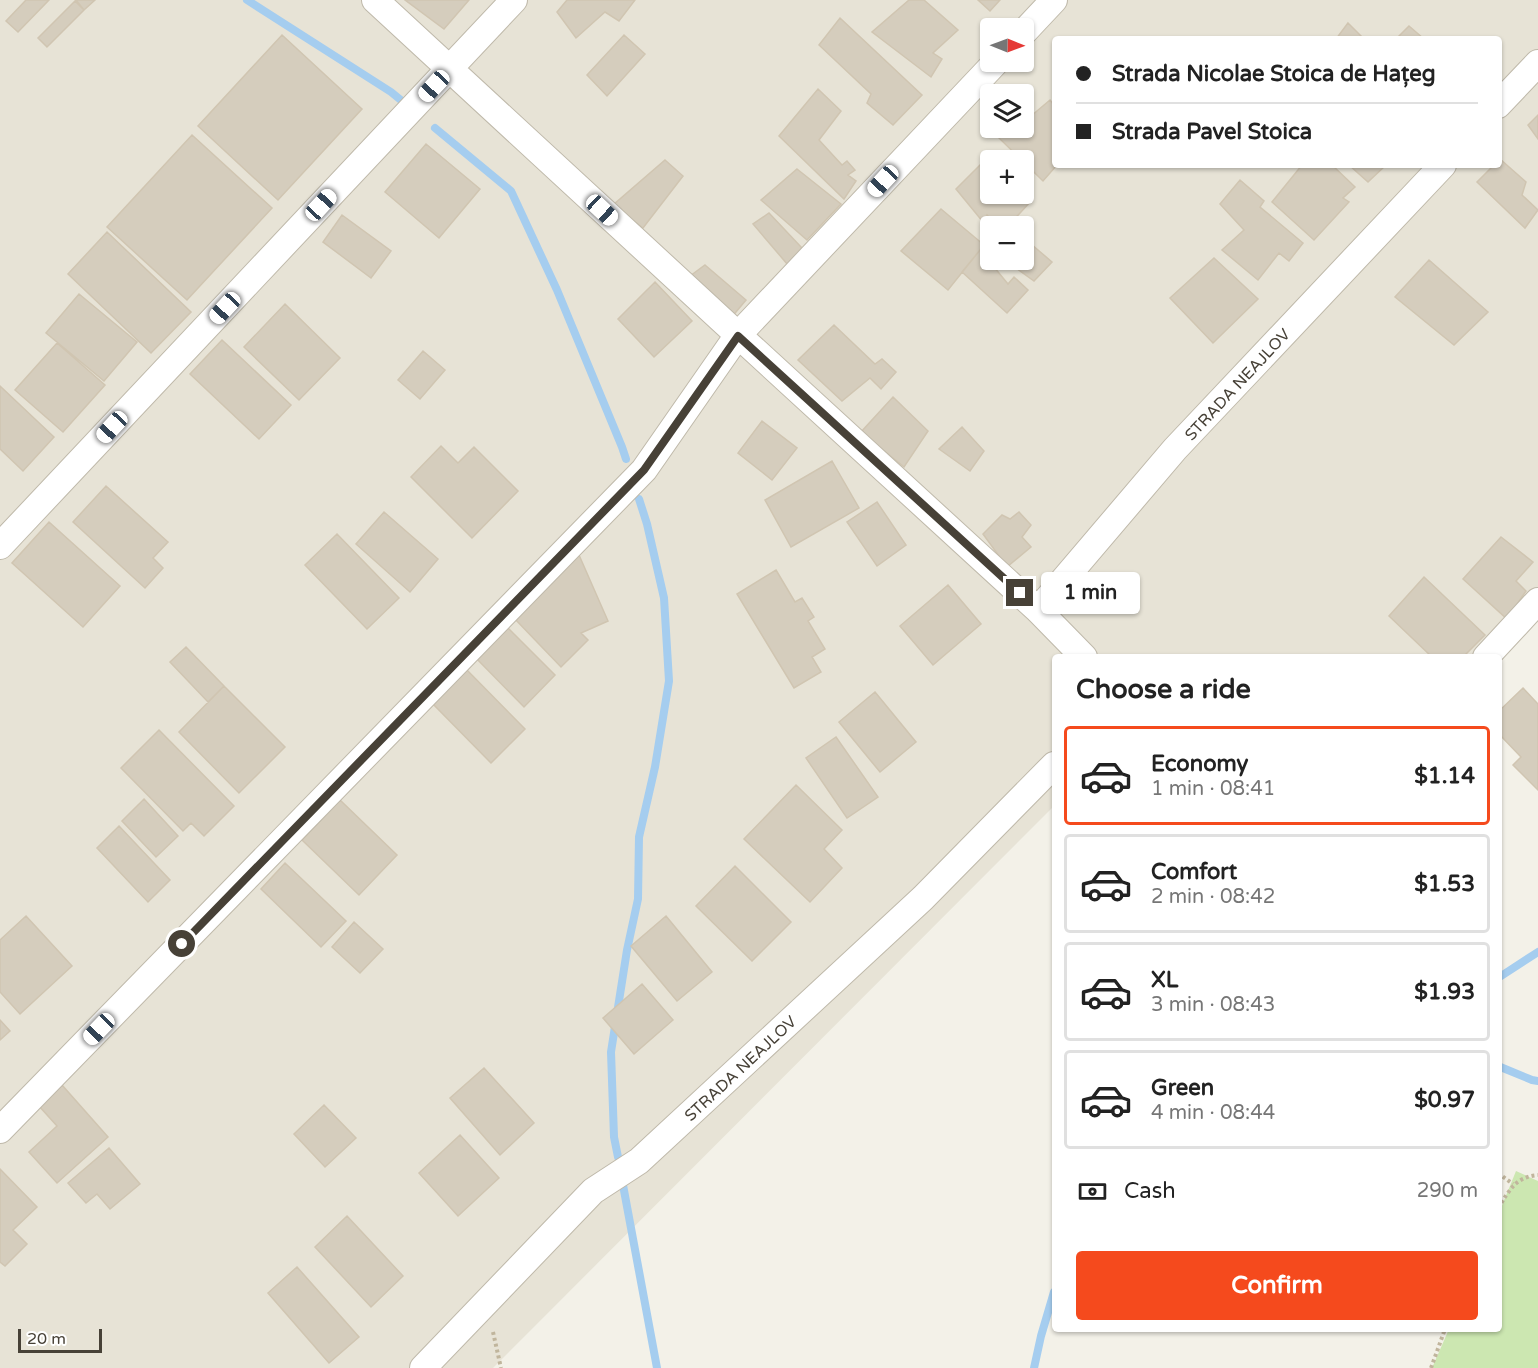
<!DOCTYPE html>
<meta charset="utf-8">
<style>
:root{--surface:#fff;--page:#f6f6f6;--text:#222;--muted:#767676;--line:#e0e0e0;--accent:#f54a1d}
body{margin:0;font-family:"Varela Round",sans-serif;background:var(--page);color:var(--text);height:100vh;display:flex;flex-direction:column;font-size:22px;white-space:nowrap}
*{box-sizing:border-box;margin:0}
p{font-size:20px;color:var(--muted)}
.icon{flex:none;width:33px;height:33px;fill:none;stroke:currentColor;stroke-width:2;stroke-linecap:round;stroke-linejoin:round}
.map{position:relative;flex:1;overflow:hidden}
.side{position:absolute;left:1052px;top:654px;width:450px;height:678px;display:flex;flex-direction:column;background:var(--surface);border-radius:6px;box-shadow:0 2px 4px #0004}
.side>*{flex:none}
.guide{position:absolute;left:1052px;top:36px;width:450px;height:132px;border-radius:6px;box-shadow:0 2px 4px #0004;display:grid;align-content:center;height:132px;padding:0 24px;background:var(--surface)}
.needle{width:39px;rotate:91deg}
.fabs{position:absolute;left:980px;top:18px;display:grid;gap:12px}
.fabs a{display:grid;place-items:center;width:54px;height:54px;border-radius:6px;background:var(--surface);box-shadow:0 2px 4px #0004;font-size:30px}
.scale{position:absolute;left:18px;bottom:15px;width:84px;box-sizing:border-box;padding-left:6px;border:3px solid #474137;border-top:0;font-size:16px;line-height:21px;white-space:nowrap;color:#474137;-webkit-text-stroke:4px #fff;paint-order:stroke}
.end{position:absolute;width:27px;height:27px;margin:-14px;border:8px solid #474137;background:#fff;box-shadow:0 0 0 3px #fff}
.from{border-radius:50%}
.bubble{position:absolute;height:42px;border-radius:6px;background:var(--surface);box-shadow:0 2px 4px #0004;font-size:20px;font-weight:700;line-height:42px;text-align:center}
.car{position:absolute;width:18px;height:36px;margin:-18px -9px;border-radius:8px;box-shadow:0 0 4px 2px #0007;background:linear-gradient(#fff 24%,#345 0 40%,#fff 0 76%,#345 0 86%,#fff 0)}
.guide b{display:flex;align-items:center;gap:21px;height:57px;font-size:22px}
.guide b+b{border-top:2px solid var(--line)}
.guide i{width:15px;height:15px;background:var(--text)}
ul{padding:0;list-style:none}
li{display:flex;align-items:center;gap:18px;height:99px;margin:0 12px 9px;padding:0 12px;border:3px solid var(--line);border-radius:6px}
li div{flex:1}
li b{display:block;font-size:22px}
li em{font-style:normal;font-weight:700}
li.selected{border-color:var(--accent)}
li>.icon{width:54px;height:54px;stroke-width:1.5}
h2{padding:0 24px;font-size:27px;line-height:72px}
.pay{display:flex;align-items:center;gap:15px;height:66px;padding:0 24px;font-size:22px}
.pay p{margin-inline-start:auto}
.primary-button{display:flex;gap:12px;margin-top:auto;padding:12px 24px}
.primary-button a{flex:1;height:69px;border-radius:6px;background:var(--accent);color:#fff;font-size:24px;font-weight:700;line-height:69px;text-align:center}
.map>svg:first-child{display:block}
.residential{fill:#e7e3d6;fill-rule:evenodd}
.green{fill:#cce7b1}
.lines{fill:none;stroke-linecap:round;stroke-linejoin:round}
.stream{stroke:#a5cdef;stroke-width:8}
.building{fill:#d5cdbd;stroke:#d0c5b1;stroke-width:1.5}
.minor-casing{stroke:#bfb9aa;stroke-width:28}
.path{stroke:#c0b59c;stroke-width:4;stroke-dasharray:3 3;stroke-linecap:butt}
.minor{stroke:#fff;stroke-width:26}
.route{stroke:#474137;stroke-width:8}
.labels{text-anchor:middle;stroke-width:6;stroke-linejoin:round;paint-order:stroke}
.street-label{font-size:16px;fill:#474137;stroke:#fff}
</style>
<div class="map">
<svg width="1538" height="1368" viewBox="0 0 1538 1368">
<rect width="100%" height="100%" fill="#f3f1e8"/>
<!-- residential -->
<path class="residential" d="M0,0H1538V621L1494,657H1054V806L493,1368H0ZM990,28H1023V62H990ZM1054,39H1498V165H1054ZM990,94H1023V128H990ZM990,160H1023V194H990ZM990,226H1023V260H990Z"/>
<!-- green -->
<path class="green" d="M1516,1171L1538,1181V1368H1432L1449,1329H1498L1499,1213Z"/>
<g class="lines">
<!-- stream -->
<path class="stream" d="M247,0L391,92L402,101
M435,128L511,191L557,290L622,447L626,459
M1498,978L1538,952
M1498,1066L1532,1080L1538,1081
M618,1157L614,1137L611,1052L627,950L638,899L639,837L655,767L669,681L664,598L647,524L639,499
M623,1185L657,1368
M1034,1368L1041,1336L1054,1292"/>
</g>
<!-- building -->
<path class="building" d="M26,0H49L18,32L6,21Z
M76,0H95L84,10Z
M405,0H469L444,29Z
M567,0H635L619,21L605,12L576,38L557,12Z
M909,0H924L958,30L933,53L942,59L931,77L872,32Z
M978,0H1000L990,11Z
M75,1L84,10L47,47L38,38Z
M840,18L922,95L893,125L867,103L871,94L819,45Z
M1348,23L1364,39H1336Z
M1409,26L1424,39H1396Z
M282,35L362,109L278,200L198,126Z
M624,35L645,54L607,96L587,75Z
M818,89L841,111L819,140L842,165L847,161L855,170L848,175L856,181L844,199L779,136Z
M1050,100L1054,105V165H1057L1043,181L999,138L1008,128H1023V109L1031,116Z
M1538,115V139L1528,125Z
M192,135L272,208L187,300L107,227Z
M426,144L480,189L439,238L385,192Z
M1500,159L1526,182L1522,195L1538,210L1525,228L1477,182L1494,165H1498Z
M665,160L683,176L643,228L613,205Z
M984,161L990,167V194H1023V190L1032,200L1008,226H998L987,215L983,222L956,189Z
M1302,165H1332L1355,187L1343,198L1349,202L1314,240L1272,202Z
M1349,165H1386L1368,182Z
M797,169L841,204L807,240L761,200Z
M1240,180L1264,201L1260,207L1303,243L1289,261L1279,253L1258,280L1222,250L1244,230L1220,204Z
M941,209L984,245L948,290L901,251Z
M769,213L802,248L788,265L753,224Z
M342,215L391,251L371,278L323,242Z
M107,232L191,312L151,353L68,274Z
M1031,244L1052,262L1034,281L1013,266L1018,260H1023V254Z
M980,250L1008,284L1014,277L1028,290L1007,313L962,272Z
M1214,258L1258,299L1213,343L1170,298Z
M1429,260L1488,312L1454,345L1395,297Z
M705,265L746,300L731,318L686,279Z
M655,282L692,321L654,357L618,319Z
M79,294L137,342L104,381L46,333Z
M285,304L340,358L299,400L244,347Z
M834,325L875,364L882,359L896,372L881,389L870,378L842,401L798,360Z
M222,340L291,405L259,439L190,374Z
M57,343L105,385L63,432L15,390Z
M423,351L445,370L420,399L398,380Z
M0,386L54,437L23,471L0,449Z
M893,397L928,431L904,467L861,432Z
M762,421L797,448L772,480L738,453Z
M962,427L984,451L970,471L939,449Z
M441,446L458,463L474,447L518,491L472,538L411,477Z
M832,461L859,508L791,547L765,500Z
M106,486L168,542L153,558L163,568L145,588L73,522Z
M877,502L906,545L877,566L847,522Z
M384,512L438,559L410,592L356,544Z
M1019,512L1031,525L1022,537L1031,547L1007,567L983,534L1002,515L1010,519Z
M49,522L120,586L83,627L12,563Z
M337,534L399,598L367,629L305,565Z
M1501,537L1533,562L1516,581L1526,591L1507,619L1463,579Z
M579,555L608,621L581,633L588,640L561,667L514,618Z
M776,570L795,602L802,598L814,617L808,621L825,649L812,657L821,672L794,688L737,594Z
M1424,577L1485,635L1463,657H1432L1389,616Z
M948,585L981,624L933,665L900,626Z
M503,623L555,675L524,707L472,654Z
M186,647L224,686L208,702L170,662Z
M464,667L525,729L491,763L430,701Z
M224,686L285,747L239,793L179,732Z
M1523,688L1538,704V790L1513,765L1521,757L1498,733V712Z
M875,692L916,742L880,772L839,722Z
M159,730L234,806L204,836L191,823L183,831L121,768Z
M836,737L878,797L847,818L806,758Z
M796,785L842,830L824,849L842,868L810,902L744,839Z
M144,799L178,836L156,857L122,821Z
M340,800L397,855L359,895L302,840Z
M119,826L170,880L148,902L97,848Z
M285,863L346,921L321,947L261,889Z
M735,866L791,922L752,961L696,906Z
M26,916L72,966L20,1014L0,992V940Z
M666,916L712,972L677,1001L631,946Z
M354,922L383,949L360,973L332,947Z
M642,984L673,1020L634,1054L603,1018Z
M0,1020L10,1031L0,1040Z
M484,1068L534,1123L500,1155L450,1098Z
M62,1085L108,1137L57,1183L29,1152L57,1126L39,1106Z
M324,1105L356,1138L325,1167L294,1134Z
M460,1135L499,1178L458,1216L419,1173Z
M109,1148L140,1184L110,1209L97,1194L86,1203L68,1183Z
M0,1169L37,1207L13,1230L27,1244L5,1266L0,1262Z
M347,1216L403,1276L371,1307L315,1247Z
M297,1267L359,1337L329,1363L268,1293Z"/>
<g class="lines">
<defs>
<path id="minor" d="M375,0L738,335L1038,610L1084,657
M1023,33L1054,0
M1498,105L1538,63
M0,546L514,0
M1038,610L1175,449L1443,165
M1486,657L1538,601
M0,1130L644,470L738,335L996,62
M423,1368L593,1191L639,1161L923,898L1054,765"/>
</defs>
<!-- minor casing -->
<use href="#minor" class="minor-casing"/>
<!-- path -->
<path class="path" d="M1498,1173L1513,1184
M1498,1208C1510,1190 1515,1177 1538,1175
M493,1332L501,1368
M1431,1368L1445,1329"/>
<!-- minor -->
<use href="#minor" class="minor"/>
</g>
<g class="lines">
<!-- route -->
<path class="route" d="M182,944L644,470L738,336L1020,593"/>
</g>
<g class="labels">
<!-- street labels -->
<g class="street-label">
<text transform="translate(1237 384) rotate(-47)" y="6">STRADA NEAJLOV</text>
<text transform="translate(740 1068) rotate(-43)" y="6">STRADA NEAJLOV</text>
</g>
</g>
</svg>
<div class="fabs">
<a><svg class="needle" viewBox="-14 -14 28 28"><path d="M0-13l5 13h-10z" fill="#e53935"/><path d="M0 13l5-13h-10z" fill="#767676"/></svg></a>
<a><svg class="icon" aria-label="layers" viewBox="0 0 24 24"><path d="M12 4l9 5-9 5-9-5zM3 14l9 5 9-5"/></svg></a>
<a>+</a>
<a>−</a>
</div>
<div class="scale">20 m</div>
<i class="end from" style="left:182px;top:944px"></i>
<i class="end" style="left:1020px;top:593px"></i>
<div class="bubble" style="left:1041px;top:572px;width:99px">1 min</div>
<i class="car" style="left:434px;top:86px;rotate:223deg"></i>
<i class="car" style="left:883px;top:181px;rotate:223deg"></i>
<i class="car" style="left:321px;top:205px;rotate:43deg"></i>
<i class="car" style="left:602px;top:210px;rotate:133deg"></i>
<i class="car" style="left:225px;top:308px;rotate:223deg"></i>
<i class="car" style="left:112px;top:427px;rotate:223deg"></i>
<i class="car" style="left:99px;top:1029px;rotate:224deg"></i>
<div class="guide">
<b><i class="from"></i>Strada Nicolae Stoica de Hațeg</b>
<b><i></i>Strada Pavel Stoica</b>
</div>
<section class="side">
<h2>Choose a ride</h2>
<ul>
<li class="selected"><svg class="icon" aria-label="car" viewBox="0 0 24 24"><path d="M5 17H2v-5l4-1 3-4h7l3 4 3 1v5h-3M9 17h6M6 11h13"/><circle cx="7" cy="17" r="2"/><circle cx="17" cy="17" r="2"/></svg><div><b>Economy</b><p>1 min · 08:41</p></div><em>$1.14</em></li>
<li><svg class="icon" aria-label="car" viewBox="0 0 24 24"><path d="M5 17H2v-5l4-1 3-4h7l3 4 3 1v5h-3M9 17h6M6 11h13"/><circle cx="7" cy="17" r="2"/><circle cx="17" cy="17" r="2"/></svg><div><b>Comfort</b><p>2 min · 08:42</p></div><em>$1.53</em></li>
<li><svg class="icon" aria-label="car" viewBox="0 0 24 24"><path d="M5 17H2v-5l4-1 3-4h7l3 4 3 1v5h-3M9 17h6M6 11h13"/><circle cx="7" cy="17" r="2"/><circle cx="17" cy="17" r="2"/></svg><div><b>XL</b><p>3 min · 08:43</p></div><em>$1.93</em></li>
<li><svg class="icon" aria-label="car" viewBox="0 0 24 24"><path d="M5 17H2v-5l4-1 3-4h7l3 4 3 1v5h-3M9 17h6M6 11h13"/><circle cx="7" cy="17" r="2"/><circle cx="17" cy="17" r="2"/></svg><div><b>Green</b><p>4 min · 08:44</p></div><em>$0.97</em></li>
</ul>
<div class="pay"><svg class="icon" aria-label="cash" viewBox="0 0 24 24"><path d="M3 7h18v10H3z"/><circle cx="12" cy="12" r="2"/></svg>Cash<p>290 m</p></div>
<div class="primary-button"><a>Confirm</a></div>
</section>
</div>
